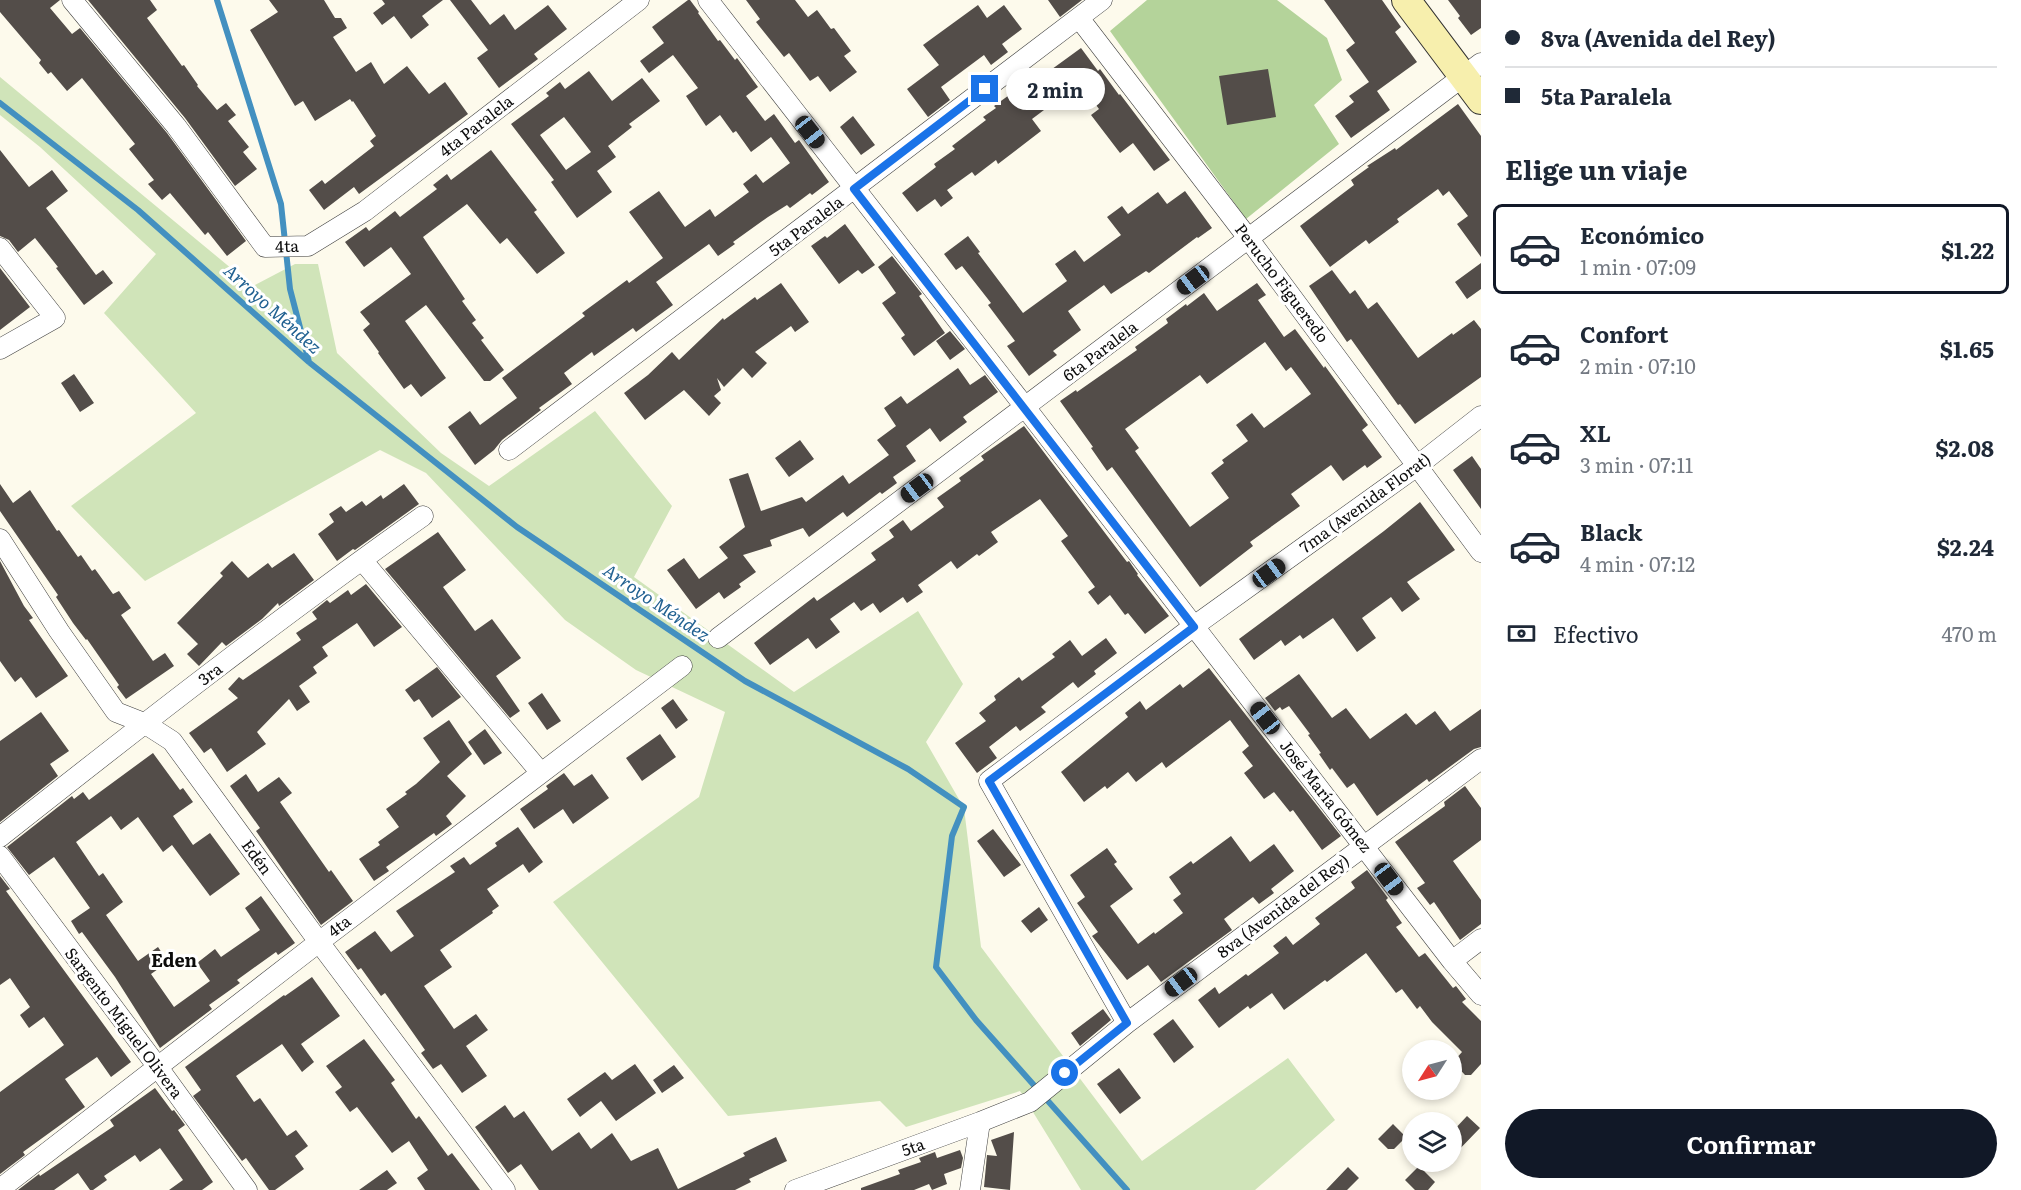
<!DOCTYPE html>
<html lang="es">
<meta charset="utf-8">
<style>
:root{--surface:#fff;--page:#f6f6f7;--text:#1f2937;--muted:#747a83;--line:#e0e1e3;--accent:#111827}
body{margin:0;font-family:Literata,serif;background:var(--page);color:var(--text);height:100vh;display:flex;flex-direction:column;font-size:22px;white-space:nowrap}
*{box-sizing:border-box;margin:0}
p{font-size:20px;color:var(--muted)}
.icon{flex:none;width:33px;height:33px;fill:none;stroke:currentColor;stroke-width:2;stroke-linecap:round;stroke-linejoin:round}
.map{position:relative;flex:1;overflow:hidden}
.drawer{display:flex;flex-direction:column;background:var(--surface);width:540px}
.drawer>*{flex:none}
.guide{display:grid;align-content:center;height:132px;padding:0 24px;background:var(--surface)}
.needle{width:39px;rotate:234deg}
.fabs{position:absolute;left:1402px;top:1040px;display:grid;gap:12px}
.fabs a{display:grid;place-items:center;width:60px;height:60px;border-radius:50%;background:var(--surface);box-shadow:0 3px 9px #0003;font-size:30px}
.end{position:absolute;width:27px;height:27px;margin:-14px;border:8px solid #1a73e8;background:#fff;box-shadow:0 0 0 3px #fff}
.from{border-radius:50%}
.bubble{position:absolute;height:42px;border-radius:21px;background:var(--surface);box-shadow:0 3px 9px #0003;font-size:20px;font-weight:700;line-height:42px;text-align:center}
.car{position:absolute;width:18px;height:36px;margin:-18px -9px;border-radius:8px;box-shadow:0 0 4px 2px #0007;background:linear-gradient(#222 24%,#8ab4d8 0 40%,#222 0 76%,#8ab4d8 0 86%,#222 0)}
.guide b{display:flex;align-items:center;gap:21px;height:57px;font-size:22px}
.guide b+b{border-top:2px solid var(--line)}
.guide i{width:15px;height:15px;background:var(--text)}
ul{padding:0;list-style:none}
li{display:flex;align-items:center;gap:18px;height:90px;margin:0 12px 9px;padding:0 12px;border:3px solid transparent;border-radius:9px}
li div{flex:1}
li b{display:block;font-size:22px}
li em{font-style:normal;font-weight:700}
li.selected{border-color:var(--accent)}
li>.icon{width:54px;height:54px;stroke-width:1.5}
h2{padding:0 24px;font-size:27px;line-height:72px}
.pay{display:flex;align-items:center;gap:15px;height:66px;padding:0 24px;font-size:22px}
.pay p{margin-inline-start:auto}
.action{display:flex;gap:12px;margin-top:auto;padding:12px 24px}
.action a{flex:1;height:69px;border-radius:36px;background:var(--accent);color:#fff;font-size:24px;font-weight:700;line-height:69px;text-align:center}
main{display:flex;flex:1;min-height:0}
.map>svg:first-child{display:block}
.green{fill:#d0e4b9}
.forest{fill:#b4d39a}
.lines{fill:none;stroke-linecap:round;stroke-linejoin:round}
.stream{stroke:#4390c0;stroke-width:6}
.building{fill:#534d49;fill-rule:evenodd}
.street-casing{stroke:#3f3f3f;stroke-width:21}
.secondary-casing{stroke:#2e2e2e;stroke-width:30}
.street{stroke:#fff;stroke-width:20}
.secondary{stroke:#f7efad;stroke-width:28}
.route{stroke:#1a73e8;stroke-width:8}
.labels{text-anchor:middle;stroke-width:6;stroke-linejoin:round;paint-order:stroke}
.street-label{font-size:16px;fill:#0c0c0c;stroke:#fff}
.water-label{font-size:18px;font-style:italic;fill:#216191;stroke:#fff}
.neighbourhood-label{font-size:18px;font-weight:bold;fill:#0c0c0c;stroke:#fff}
</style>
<main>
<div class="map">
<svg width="1481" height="1190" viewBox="0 0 1481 1190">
<rect width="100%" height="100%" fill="#fdfaec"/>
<!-- green -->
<path class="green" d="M0,77L232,269L251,287L295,264H318L337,353L441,453L489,486L595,411L672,506L634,577L794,692L918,611L963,684L926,742L964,808L981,947L1142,1161L1288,1058L1335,1120L1255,1190H1081L1020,1091L906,1127L880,1101L728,1116L553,902L699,797L725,712L636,670L565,620L426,473L380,450L145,581L71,506L196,413L104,313L156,254L40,147L0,115Z"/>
<!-- forest -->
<path class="forest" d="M1147,0H1277L1327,38L1342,80L1314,105L1339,144L1246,219L1110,31Z"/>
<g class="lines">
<!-- stream -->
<path class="stream" d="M217,0L281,204L290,289L309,362
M0,103L138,210L310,363L517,527L745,681L908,769L964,807L952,836L936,967L976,1020L1127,1190"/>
</g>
<!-- building -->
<path class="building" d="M0,0H60L50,8L72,34L80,28L167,133L246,241L227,256L208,232L205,235L170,193L162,200L148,184L154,180L129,149L135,144L82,78L67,91L51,72L48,74L39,63L41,60L0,12Z
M88,0H150L157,10L147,18L182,66L184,65L198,85L197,86L217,110L226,103L236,115L228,121L249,147L243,152L257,169L235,186L185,118Z
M269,0H324L335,18H341L347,28L333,37L356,72L371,62L384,84L407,66L429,94L445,82L468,114L359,194L354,187L324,210L309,190L322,180L325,184L374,146L370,141L376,136L353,101L352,102L350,99L315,121L303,101L295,106L250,30L278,12Z
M382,0H443L422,16L429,25L411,39L394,16L382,25L373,13L385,4Z
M450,0H471L490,25L504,14L515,30L548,5L567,29L534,54L538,59L499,88L477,58L488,50Z
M688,0H690L699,12L698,13L718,41L720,40L735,60L737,58L758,87L746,96L765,121L774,114L795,143L799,140L829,182L812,195L810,193L790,208L787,205L768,217L733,242L735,244L718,256L709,244L656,282L673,305L636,332L633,328L594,356L592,352L564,373L572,384L539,408L541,410L502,440L494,450L475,465L448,427L470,411L480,425L517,398L502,378L585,316L582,313L627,280L629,283L663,258L629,212L659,191L685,227L710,209L715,217L749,192L743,184L756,174L763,183L790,163L771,137L751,152L736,131L733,133L720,115L706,126L686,96L698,88L673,55L649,73L640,61L664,43L652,27Z
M746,0H795L808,17L817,10L831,29L834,28L851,51L844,56L857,72L830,92L818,76L810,81L789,53L784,57L756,22L760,19Z
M1048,0H1082L1060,17Z
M1324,0H1382L1401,27L1395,32L1417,62L1377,91L1390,110L1351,138L1335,116L1354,102L1349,96L1369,82L1346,50L1355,43Z
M1448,0H1481V28L1471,35L1458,18L1460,16Z
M978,5L987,18L1004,5L1022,29L1002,44L1008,52L991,65L984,55L941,87L950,100L928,117L907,89L939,65L923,45Z
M1081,48L1098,71L1100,69L1119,95L1120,94L1170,160L1154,171L1133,143L1120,153L1091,115L1099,109L1080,83L1032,119L1041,131L998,164L996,160L975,176L972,172L947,190L953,198L941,207L935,199L917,212L902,193L936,167L934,164L955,149L952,146L986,120L983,117L996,108L994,106L1012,93L1015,96Z
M1268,69L1276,117L1227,125L1219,76Z
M589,71L612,101L642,78L660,101L629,124L632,127L608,146L616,157L597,171L612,192L577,218L551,182L554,180L511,124L549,96L546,93L560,82L565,89ZM564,117L591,152L566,170L540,135Z
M1458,104L1481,136V257L1457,224L1468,216L1449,191L1443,196L1438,189L1397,219L1399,222L1369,244L1366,240L1330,267L1300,226L1354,185L1351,180L1369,167L1367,166L1395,148L1396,150Z
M853,116L875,145L861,155L840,127Z
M0,150L29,187L52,170L68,191L46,208L96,275L103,270L113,283L84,305L56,268L58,267L35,238L18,252L9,240L0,236Z
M491,150L537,210L534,212L565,253L537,274L507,238L500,244L467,204L423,237L465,299L462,301L476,320L472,323L484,338L481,340L504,370L490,381H484L426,305L405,321L446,378L421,397L411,384L404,389L378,353L379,352L363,330L370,324L360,312L411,274L391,247L364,267L345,242L366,227L369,231L395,211L400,217L437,189L433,185L447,174L451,180Z
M1185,191L1212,228L1198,238L1197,237L1149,273L1146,271L1111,294L1104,285L1068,311L1081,330L1053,351L1057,355L1029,376L1007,346L1015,341L988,305L991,303L962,266L956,270L944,254L968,236L980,252L978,253L1023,313L1067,281L1055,264L1075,250L1084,262L1121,235L1107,217L1122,206L1128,214L1158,192L1167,204Z
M845,224L875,265L862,274L858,270L839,284L811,246L825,236L827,238Z
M892,256L922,294L919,296L945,333L914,356L901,338L905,335L882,303L896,293L878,267Z
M1481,263V289L1467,299L1455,282Z
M0,268L30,307L0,330Z
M1332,270L1350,294L1355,290L1368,309L1377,302L1418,358L1452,333L1453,335L1474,320L1481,329V377L1415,424L1400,404L1398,405L1351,339L1347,342L1309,286Z
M781,283L809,322L795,332L791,326L755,352L767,363L752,378L743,368L724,387L717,378L721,390L714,396L721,403L709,416L684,390L645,420L624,393L648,375L672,352L679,360L723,318L724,320L755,297L757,300Z
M1257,283L1266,295L1258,300L1284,337L1295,329L1324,368L1325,366L1368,425L1362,430L1382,457L1367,468L1365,465L1343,481L1331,465L1291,494L1300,506L1250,542L1253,546L1200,587L1112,467L1107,471L1091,448L1093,447L1060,401L1076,390L1077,392L1137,350L1135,347L1168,323L1166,319L1186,304L1187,306L1204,293L1217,311ZM1265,342L1286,371L1291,367L1311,394L1264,428L1252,413L1236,425L1248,441L1222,460L1224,463L1211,473L1229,498L1190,527L1135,451L1139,448L1125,429L1200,375L1207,384Z
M950,331L965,349L950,360L936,341Z
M958,368L970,385L985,375L998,392L963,417L967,422L940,442L930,428L906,446L916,461L893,477L897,483L882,494L880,492L847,517L843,512L809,537L803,528L770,540L772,546L743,555L756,572L739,584L741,587L724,599L719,592L696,609L667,570L684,558L699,579L728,558L719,547L745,527L729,479L748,473L761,511L802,497L806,502L843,475L849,484L889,455L877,440L896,426L884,408L901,396L907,404Z
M74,374L94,403L80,412L61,383Z
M1024,426L1127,562L1129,561L1138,574L1137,575L1169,616L1145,634L1128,613L1125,615L1110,595L1098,605L1088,592L1095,587L1061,541L1068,536L1040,499L991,532L998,542L979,556L977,554L957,569L951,561L918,585L923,592L907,603L903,597L880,613L873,603L861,611L854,602L830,619L840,632L816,649L808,638L770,665L754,643L814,597L817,601L876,560L871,553L894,537L889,530L903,520L911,531L944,507L937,498L961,481L959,478L984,460L981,456Z
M800,440L814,459L789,477L775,458Z
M1472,456L1481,469V509L1453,470Z
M0,484L13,503L30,490L57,531L59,530L78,557L81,555L92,571L95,569L113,594L119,591L131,608L121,615L153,661L165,653L174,666L126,699L117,687L119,685L87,639L86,640L73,623L56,597L58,595L0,511Z
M404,484L419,504L355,550L353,549L337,561L318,534L334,522L329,514L341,506L346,512L362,501L366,506L381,495L383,499Z
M1420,502L1455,550L1407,582L1420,599L1402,612L1391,597L1362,618L1376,638L1357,652L1333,618L1303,639L1300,635L1285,646L1281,640L1254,660L1239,639L1384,531Z
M438,532L466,570L443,587L475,631L492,619L521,658L496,676L520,711L510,718L385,569Z
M294,553L314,580L279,606L278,603L262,619L226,646L222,642L199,666L187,654L198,644L177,623L223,576L220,573L232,561L248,578L268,563L272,568Z
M0,561L24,606L33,618L29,620L68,676L36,698L21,677L15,682L0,661Z
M366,584L402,627L374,647L357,623L322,647L328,656L313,667L317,673L299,686L310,702L297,711L289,699L257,732L266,744L227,772L211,748L204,753L189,733L238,698L228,689L239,677L243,680L301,640L296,633L317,619L312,612L327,600L330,603L348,590L351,595Z
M1106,638L1117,653L1094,671L1096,674L1078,688L1073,682L1041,707L1046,712L1020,731L1016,726L989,747L997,758L977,773L955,743L986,721L979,713L996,700L994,696L1019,677L1022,681L1055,657L1052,654L1070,640L1082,656Z
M437,667L461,697L432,718L419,699L414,702L405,690Z
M1209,668L1341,836L1322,850L1293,810L1290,812L1274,792L1264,799L1244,773L1253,766L1242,752L1249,746L1230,720L1166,768L1162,762L1136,782L1128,772L1107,789L1105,786L1084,802L1061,772L1128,717L1125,713L1140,701L1146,710L1180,684L1183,688Z
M1299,674L1332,718L1346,708L1370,739L1406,713L1416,725L1435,711L1450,731L1481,709V747L1474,749L1429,782L1427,779L1377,816L1354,783L1347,788L1332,768L1330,770L1319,754L1321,753L1308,735L1310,734L1289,706L1282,710L1280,707L1275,711L1265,698Z
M542,693L561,721L547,730L528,703Z
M673,699L688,720L676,729L661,708Z
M41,712L69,751L50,764L58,776L0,822V741Z
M449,720L472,754L447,776L466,796L446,816L452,824L436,836L434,833L386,867L389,871L374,881L359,859L380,845L378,842L399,827L386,809L407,794L405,792L416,784L440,762L423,738Z
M485,729L502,753L484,765L468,742Z
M660,734L676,757L642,781L626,758Z
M153,753L180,790L183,788L193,802L173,816L193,845L210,833L240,874L210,896L172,845L163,852L138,817L121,830L111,816L76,842L99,876L103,873L123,902L106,915L138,961L158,947L168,962L151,974L174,1007L210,981L197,963L215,949L221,957L260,930L245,908L261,896L295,943L278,955L276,952L237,980L240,983L209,1005L212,1009L160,1048L115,977L82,932L79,934L71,921L90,908L54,857L29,875L7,847L72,796L74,799L83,792L89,800Z
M564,773L574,786L592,774L609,798L573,824L563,809L534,829L520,809L548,789L546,786Z
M246,774L258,792L279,777L292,793L280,802L329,872L331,870L353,901L321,925L256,831L260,828L230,786Z
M1465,786L1481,808V840L1453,861L1481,900V924L1460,940L1434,902L1430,905L1417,888L1425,883L1395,842L1445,806L1444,802Z
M518,827L543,862L529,873L523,864L487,889L499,906L492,911L493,913L440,950L452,967L424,986L454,1029L476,1014L488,1030L466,1046L487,1076L462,1093L441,1064L433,1069L421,1053L425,1050L385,993L381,996L361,968L358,970L345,952L375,931L391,952L414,936L396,911L455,872L450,866L464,857L470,865L497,846L495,843Z
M993,829L1021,865L1004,877L977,841Z
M1231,836L1250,862L1274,844L1294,871L1271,889L1274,893L1259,904L1253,897L1224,919L1232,930L1161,982L1148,965L1127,980L1092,936L1098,932L1077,903L1085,897L1070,875L1107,848L1117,862L1114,864L1133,889L1110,906L1138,944L1154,932L1155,934L1183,913L1173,900L1181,894L1169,877L1191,861L1193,864Z
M1367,870L1388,898L1386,900L1402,923L1396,927L1419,957L1425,953L1453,988L1456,986L1466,999L1462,1002L1481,1021V1064L1471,1075H1465L1453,1062L1462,1052L1432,1022L1420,1006L1417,1009L1402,989L1396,993L1366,953L1327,982L1325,980L1284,1010L1272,993L1250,1009L1248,1006L1219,1028L1198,1000L1215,987L1219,994L1246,974L1248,976L1279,953L1273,946L1286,936L1293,945L1320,924L1315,918L1355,888L1351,882Z
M0,876L10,889L6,891L131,1062L111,1077L97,1057L65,1079L85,1107L23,1152L25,1155L0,1174V1092L64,1045L44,1017L29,1028L20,1015L30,1007L10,978L0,985Z
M1039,907L1048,920L1031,933L1021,921Z
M312,977L340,1016L301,1044L314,1062L302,1072L282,1044L236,1076L254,1102L260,1098L287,1136L296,1130L308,1146L295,1156L304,1169L275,1190H269L246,1158L242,1161L193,1096L201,1090L185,1067L284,995L285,996Z
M1103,1009L1111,1020L1080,1046L1071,1033Z
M1173,1019L1194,1047L1174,1063L1153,1034Z
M364,1039L395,1080L391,1083L416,1119L419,1116L448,1156L452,1153L480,1190H425L417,1178L428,1170L409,1141L392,1153L357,1107L350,1112L335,1092L342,1087L326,1066Z
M635,1064L656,1093L616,1121L601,1101L580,1117L567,1099L605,1072L612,1080Z
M674,1065L684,1078L662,1093L653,1080Z
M1119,1068L1141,1098L1120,1114L1097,1084Z
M155,1088L172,1111L174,1110L185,1125L178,1130L213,1182L202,1190H169L183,1180L160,1148L140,1162L135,1155L104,1176L107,1180L93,1190H90L78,1173L54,1190H18L39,1174L40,1176L114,1126L110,1120Z
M505,1105L514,1118L524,1111L552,1151L579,1132L591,1149L612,1133L631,1161L658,1148L678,1189L745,1156L743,1153L776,1137L787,1161L749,1179L751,1182L735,1190H539L521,1164L508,1173L475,1127Z
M1467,1116L1480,1128L1452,1157V1132Z
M1393,1124L1406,1137L1394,1149H1388L1378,1139Z
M1014,1132L1010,1190L984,1187L987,1155L997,1156L991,1140Z
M960,1150L963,1158L961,1168L944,1174L947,1184L932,1190L929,1184L914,1190H861V1188L900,1174L898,1170L921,1162L919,1158L935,1152L937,1158Z
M1419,1166L1435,1182L1428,1190H1415L1405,1180Z
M1348,1167L1359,1178L1347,1190H1326Z
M387,1170L397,1183L387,1190H359Z"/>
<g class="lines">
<defs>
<path id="street" d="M72,0L176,126L265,247L308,246L365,211L639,0
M708,0L1025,407L1452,961L1481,995
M1079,18L1248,238L1481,552
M0,248L55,318L0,349
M509,450L1102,0
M0,539L59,631L116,712L144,723L172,741L319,942L505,1190
M362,560L541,773
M718,638L1481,63
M0,837C139,727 279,618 423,516
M0,856L157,1066L247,1190
M1452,961L1481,939
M1127,1023L989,781L1194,626L1417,466L1481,416
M0,1189L319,942L682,666
M795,1190L980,1122L1030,1102L1127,1023L1481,759
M970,1190L980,1122"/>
<path id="secondary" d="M1406,0L1481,100"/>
</defs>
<!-- street casing -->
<use href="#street" class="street-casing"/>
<!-- secondary casing -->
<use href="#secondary" class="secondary-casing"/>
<!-- street -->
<use href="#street" class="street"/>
<!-- secondary -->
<use href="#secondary" class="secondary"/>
</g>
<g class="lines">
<!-- route -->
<path class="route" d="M985,89L854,189L1194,627L989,781L1127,1023L1065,1073"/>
</g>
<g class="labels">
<!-- street labels -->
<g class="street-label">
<text transform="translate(476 126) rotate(-38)" y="6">4ta Paralela</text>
<text transform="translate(806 226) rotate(-37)" y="6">5ta Paralela</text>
<text transform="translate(287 246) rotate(-2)" y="6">4ta</text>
<text transform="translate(1282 283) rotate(53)" y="6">Perucho Figueredo</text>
<text transform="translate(1100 351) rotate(-37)" y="6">6ta Paralela</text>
<text transform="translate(1365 503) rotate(-36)" y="6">7ma (Avenida Florat)</text>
<text transform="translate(210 674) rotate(-37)" y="6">3ra</text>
<text transform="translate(1326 796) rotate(52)" y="6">José María Gómez</text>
<text transform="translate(257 857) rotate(54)" y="6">Edén</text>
<text transform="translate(1283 906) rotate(-37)" y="6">8va (Avenida del Rey)</text>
<text transform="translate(339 926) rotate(-37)" y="6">4ta</text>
<text transform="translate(124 1023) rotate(53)" y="6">Sargento Miguel Olivera</text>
<text transform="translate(913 1147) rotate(-20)" y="6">5ta</text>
</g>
<!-- water labels -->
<g class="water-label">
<text transform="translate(272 309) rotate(42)" y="6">Arroyo Méndez</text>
<text transform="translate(656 603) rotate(34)" y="6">Arroyo Méndez</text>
</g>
<!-- neighbourhood labels -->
<g class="neighbourhood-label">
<text x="174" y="967">Eden</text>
</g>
</g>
</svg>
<div class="fabs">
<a><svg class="needle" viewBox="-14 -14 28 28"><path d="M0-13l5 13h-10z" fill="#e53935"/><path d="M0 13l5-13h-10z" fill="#747a83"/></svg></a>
<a><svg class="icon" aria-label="layers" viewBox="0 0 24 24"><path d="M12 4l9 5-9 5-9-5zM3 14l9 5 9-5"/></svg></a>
</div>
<i class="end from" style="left:1065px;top:1073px"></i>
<i class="end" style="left:985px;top:89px"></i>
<div class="bubble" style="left:1006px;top:68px;width:99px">2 min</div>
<i class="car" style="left:810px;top:132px;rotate:142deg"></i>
<i class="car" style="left:1193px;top:280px;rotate:233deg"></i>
<i class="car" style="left:917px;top:488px;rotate:233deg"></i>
<i class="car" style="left:1269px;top:573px;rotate:54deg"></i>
<i class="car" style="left:1265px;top:718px;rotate:322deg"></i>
<i class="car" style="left:1389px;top:879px;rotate:143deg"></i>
<i class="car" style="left:1181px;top:982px;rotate:233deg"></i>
</div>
<section class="drawer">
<div class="guide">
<b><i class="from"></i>8va (Avenida del Rey)</b>
<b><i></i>5ta Paralela</b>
</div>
<h2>Elige un viaje</h2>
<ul>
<li class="selected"><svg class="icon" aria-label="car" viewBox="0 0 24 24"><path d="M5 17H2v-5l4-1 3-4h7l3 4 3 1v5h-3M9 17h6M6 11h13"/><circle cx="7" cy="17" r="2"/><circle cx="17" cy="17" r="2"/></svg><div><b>Económico</b><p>1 min · 07:09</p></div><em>$1.22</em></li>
<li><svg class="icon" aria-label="car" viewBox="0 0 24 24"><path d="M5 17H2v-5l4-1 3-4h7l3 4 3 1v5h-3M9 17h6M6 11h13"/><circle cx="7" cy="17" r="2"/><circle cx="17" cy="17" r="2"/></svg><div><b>Confort</b><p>2 min · 07:10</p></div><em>$1.65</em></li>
<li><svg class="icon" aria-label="car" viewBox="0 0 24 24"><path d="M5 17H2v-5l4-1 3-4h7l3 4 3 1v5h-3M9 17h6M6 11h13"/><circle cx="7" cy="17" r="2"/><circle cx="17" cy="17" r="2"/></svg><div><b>XL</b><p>3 min · 07:11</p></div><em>$2.08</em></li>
<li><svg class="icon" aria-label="car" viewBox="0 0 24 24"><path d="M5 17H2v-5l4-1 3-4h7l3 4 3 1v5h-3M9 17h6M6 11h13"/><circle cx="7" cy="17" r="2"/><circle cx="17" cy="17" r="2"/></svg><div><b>Black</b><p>4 min · 07:12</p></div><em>$2.24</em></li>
</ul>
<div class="pay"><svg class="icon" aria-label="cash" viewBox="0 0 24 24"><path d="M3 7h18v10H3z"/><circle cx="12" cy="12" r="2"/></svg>Efectivo<p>470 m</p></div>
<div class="action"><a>Confirmar</a></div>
</section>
</main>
